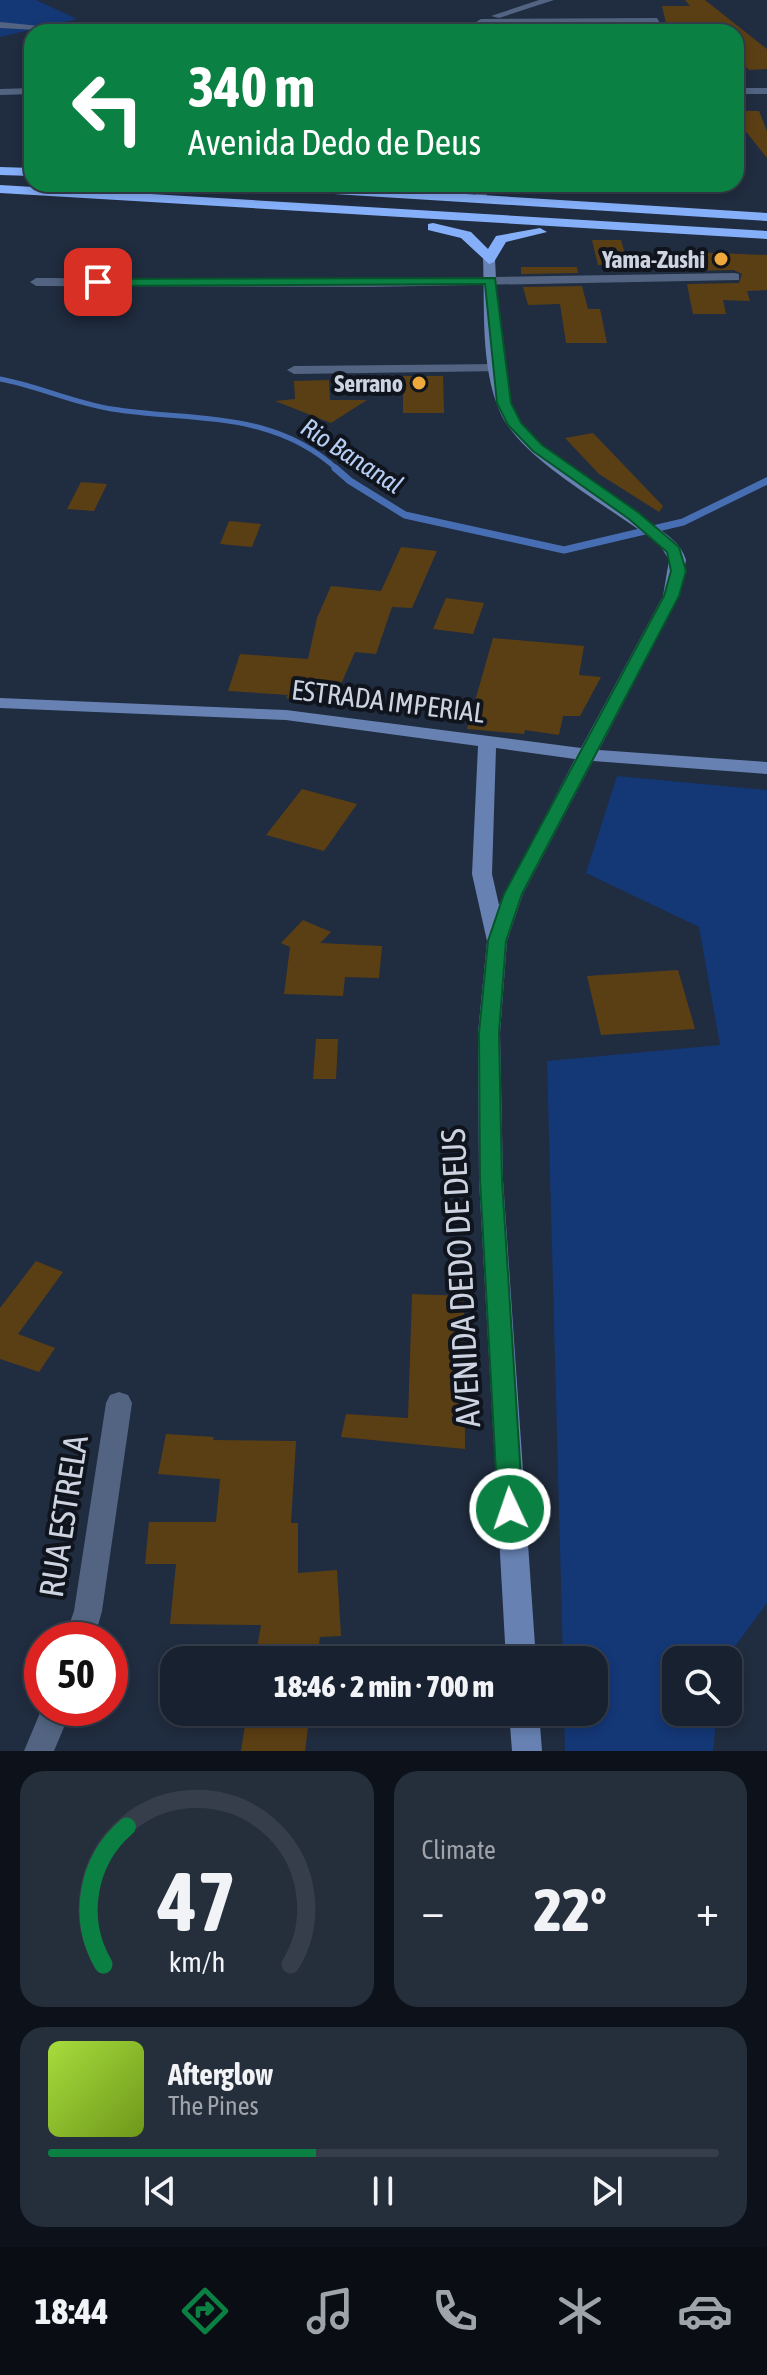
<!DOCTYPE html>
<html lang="en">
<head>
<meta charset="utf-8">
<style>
  body { margin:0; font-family:"Asap Condensed",sans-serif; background:#252e3b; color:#f1f3f6; height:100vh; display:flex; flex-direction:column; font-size:30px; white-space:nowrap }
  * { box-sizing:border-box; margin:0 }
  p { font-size:26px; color:#9fa3aa }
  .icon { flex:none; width:44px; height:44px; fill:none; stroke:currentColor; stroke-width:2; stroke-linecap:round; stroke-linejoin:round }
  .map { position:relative; height:1751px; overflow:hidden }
  .panel { display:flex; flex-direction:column; gap:20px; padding:20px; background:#0d121a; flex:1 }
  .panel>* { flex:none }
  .hud { position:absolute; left:24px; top:24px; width:720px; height:168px; border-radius:24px; box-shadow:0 4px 12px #0003,0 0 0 2px #363e4b; background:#0b8043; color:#fff; overflow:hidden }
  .tools { position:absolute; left:662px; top:1646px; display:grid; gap:16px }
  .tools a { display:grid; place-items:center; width:80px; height:80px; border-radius:16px; background:#18212f; box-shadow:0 4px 12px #0003,0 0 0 2px #363e4b; font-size:40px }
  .speed { position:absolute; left:24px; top:1622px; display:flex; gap:16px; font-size:40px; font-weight:700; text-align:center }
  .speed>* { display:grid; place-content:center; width:104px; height:104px; border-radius:50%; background:#18212f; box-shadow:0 4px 12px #0003,0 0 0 2px #363e4b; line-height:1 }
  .speed .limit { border:12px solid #d22; background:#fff; color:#111 }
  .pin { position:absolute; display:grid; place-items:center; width:68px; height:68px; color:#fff; margin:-34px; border-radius:16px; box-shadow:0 4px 12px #0006 }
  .me { position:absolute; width:88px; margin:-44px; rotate:357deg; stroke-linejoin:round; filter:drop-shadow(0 0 6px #0008) }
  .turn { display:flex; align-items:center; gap:28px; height:168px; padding:0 32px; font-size:36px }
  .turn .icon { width:104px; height:104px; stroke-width:2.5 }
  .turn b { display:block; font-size:56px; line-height:68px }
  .big { font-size:60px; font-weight:800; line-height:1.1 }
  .panel .card { flex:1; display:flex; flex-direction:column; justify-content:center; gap:12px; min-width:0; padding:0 28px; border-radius:24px; background:#252e3b }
  .panel .dial { align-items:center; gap:0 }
  .dial svg { height:208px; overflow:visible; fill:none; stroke:#363e4b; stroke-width:7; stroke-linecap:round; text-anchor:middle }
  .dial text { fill:#f1f3f6; stroke:none }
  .song { display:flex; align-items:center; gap:24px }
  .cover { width:96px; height:96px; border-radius:12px; background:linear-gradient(135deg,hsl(80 70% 55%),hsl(80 70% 35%)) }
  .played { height:8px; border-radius:4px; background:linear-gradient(90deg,#0b8043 40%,#363e4b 40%) }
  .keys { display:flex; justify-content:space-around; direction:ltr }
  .heat { display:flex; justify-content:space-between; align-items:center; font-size:44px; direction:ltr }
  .panel .tiles { flex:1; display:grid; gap:20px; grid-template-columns:1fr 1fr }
  .card:last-child { grid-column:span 2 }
  .trip { position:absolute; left:160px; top:1646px; width:448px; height:80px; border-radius:24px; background:#18212f; box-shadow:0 4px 12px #0003,0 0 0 2px #363e4b; font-weight:800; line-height:80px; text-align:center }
  .tabs { display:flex; height:128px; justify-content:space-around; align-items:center; background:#0a0d13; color:#9fa3aa }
  .tabs .icon { width:56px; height:56px }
  .tabs .on { color:#0b8043 }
  .tabs b { font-size:36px; color:#f1f3f6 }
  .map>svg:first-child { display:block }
  .green { fill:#143776 }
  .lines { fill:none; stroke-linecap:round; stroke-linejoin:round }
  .stream-far1 { stroke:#476eb3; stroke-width:5 }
  .stream { stroke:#476eb3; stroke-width:7 }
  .building { fill:#5b3f14 }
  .street { fill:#526481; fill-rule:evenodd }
  .secondary { fill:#6782b2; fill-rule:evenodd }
  .highway { fill:#85aff9; fill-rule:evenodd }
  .route { fill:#0b8043; stroke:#07532c; stroke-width:2 }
  .poi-dot { fill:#eea83c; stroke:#0f141d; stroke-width:3 }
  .labels { text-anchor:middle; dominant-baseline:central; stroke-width:8; stroke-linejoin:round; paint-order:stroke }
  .far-poi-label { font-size:24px; font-weight:bold; fill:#cdd4e1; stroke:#0f141d; text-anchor:end }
  .far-water-label { font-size:26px; font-style:italic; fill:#b7cef4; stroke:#0f141d }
  .street-label { font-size:28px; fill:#cdd4e1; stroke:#0f141d }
  .near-street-label { font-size:34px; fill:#cdd4e1; stroke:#0f141d }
</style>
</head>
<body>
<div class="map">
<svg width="767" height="1751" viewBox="0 0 767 1751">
  <rect width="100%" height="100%" fill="#202c3f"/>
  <g class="green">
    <path d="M0,0H36L77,19L0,37Z"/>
    <path d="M617,776L767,790V1603L725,1660H676V1712H717L713,1751H565L564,1712H594V1660H563L547,1061L720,1045L699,927L586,873Z"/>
  </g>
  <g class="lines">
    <path class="stream-far1" d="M0,379C38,386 74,403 112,409C193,422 272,409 338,470"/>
    <path class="stream" d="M335,468L350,481L405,515L564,550L683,522L767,481"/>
  </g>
  <g class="building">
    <path d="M685,0H705L767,49V69L749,70L736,57V32H668L662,6H690Z"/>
    <path d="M736,111H759L767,131V158L736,119Z"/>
    <path d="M592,240H621L628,265H598Z"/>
    <path d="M692,252L767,255V290L747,291L750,301L723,300L726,314H693L687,284L739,283L742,274L734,270L685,271L682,255H693Z"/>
    <path d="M521,267H577L578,273L521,274Z"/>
    <path d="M582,286L588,309H600L607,343H566L560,304L528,305L523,287Z"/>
    <path d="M403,376H443L444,413H403Z"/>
    <path d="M329,380L330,400H367L331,423L275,401L295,399L294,381Z"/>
    <path d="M593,433L663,506L659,512L599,474L565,438Z"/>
    <path d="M81,482L107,484L94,511L67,509Z"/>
    <path d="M229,521L261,524L252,547L220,544Z"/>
    <path d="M401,547L437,551L412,608L392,607L376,654L355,652L332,705L286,698L288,695L228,691L240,654L308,659L317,618L331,586L381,591Z"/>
    <path d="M446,598L484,603L473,634L433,629Z"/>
    <path d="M493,638L584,646L579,675L601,677L580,716H563L559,735L525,730L524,734L467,729Z"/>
    <path d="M302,789L357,804L324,851L266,835Z"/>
    <path d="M303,920L331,932L320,943L382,946L379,978L345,977L343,996L284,994L290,947L281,943Z"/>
    <path d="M678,970L695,1029L601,1035L587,976Z"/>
    <path d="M316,1039H338L336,1079H313Z"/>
    <path d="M36,1261L63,1272L18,1334L55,1348L39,1372L0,1359V1308Z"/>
    <path d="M412,1294L464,1296L465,1449L341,1437L346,1414L408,1418Z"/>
    <path d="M166,1434L214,1437L213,1440L296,1441L291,1523H298V1573L337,1570L341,1636L320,1637L317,1660H255L261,1625L170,1624L176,1564H145L149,1522H216L220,1479L158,1474Z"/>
    <path d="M247,1712H310L305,1751H241Z"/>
  </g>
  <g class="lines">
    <g class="street">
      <path d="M539,0H554L499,18L491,16Z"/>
      <path d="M657,18L660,23L481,25L476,22L481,19Z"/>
      <path d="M0,22L70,29L75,32L0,28Z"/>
      <path d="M32,88V94L0,95V89Z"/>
      <rect x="736" y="88" width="31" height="6"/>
      <path d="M476,184H488L486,201L476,198Z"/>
      <path d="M734,273L739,274V280L372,287L36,286L30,282L36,278L372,279Z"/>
      <path d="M499,364L506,368L504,371L294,374L287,370L294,366Z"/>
      <path d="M119,1392L128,1395L132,1403L102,1611L94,1640H64L74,1611L106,1403L110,1395Z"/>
      <path d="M42,1708H72L54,1751H24Z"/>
    </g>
    <g class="secondary">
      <path d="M489,255L495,259C498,308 495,364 514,410C533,456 614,495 654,525C667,535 681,543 686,560L679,596L599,750L767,762V774L593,761L523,894L507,941L500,1033L503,1180L536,1660H506L479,1180L478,1033L487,941L472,874L478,746L286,720L0,708V698L286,710L581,748L663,596L669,560L660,545C616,510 521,461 500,412C480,366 485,308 483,259ZM496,748L575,759L499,905L492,874Z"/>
      <path d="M509,1712H539L542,1751H512Z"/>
    </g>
    <g class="highway">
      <path d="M0,167L32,168V176L0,175Z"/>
      <path d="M230,184H305L767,213V221L237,188Z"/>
      <path d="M0,185L767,231V239L0,193Z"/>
      <path d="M433,223L471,232L488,249L496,236L540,228L547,232L506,242L494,262L489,264L461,238L428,230V224Z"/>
    </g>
  </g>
  <path class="route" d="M495,278L511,403L521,423L542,445L639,513L679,547L686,571L679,596L522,894L506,941L499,1033L502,1180L523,1509L519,1517L510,1520L501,1517L498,1509L480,1180L479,1033L488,941L504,894L664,596L671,571L667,552L629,519L533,451L508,425L497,403L485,284L98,286L92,282L98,279Z"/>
  <g class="poi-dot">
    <circle cx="721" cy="259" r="8"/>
    <circle cx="419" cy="383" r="8"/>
  </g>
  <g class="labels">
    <g class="far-poi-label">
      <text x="705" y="259">Yama-Zushi</text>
      <text x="403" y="383">Serrano</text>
    </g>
    <g class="far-water-label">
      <text transform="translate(352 456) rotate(33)">Rio Bananal</text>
    </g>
    <g class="street-label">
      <text transform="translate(388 701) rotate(7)">ESTRADA IMPERIAL</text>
    </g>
    <g class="near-street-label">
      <text transform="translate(460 1278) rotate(-93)">AVENIDA DEDO DE DEUS</text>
      <text transform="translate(63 1516) rotate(-81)">RUA ESTRELA</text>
    </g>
  </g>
</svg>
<div class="tools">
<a><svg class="icon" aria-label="search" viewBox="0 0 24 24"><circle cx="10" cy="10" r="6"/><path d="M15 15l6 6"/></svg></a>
</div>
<div class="speed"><div class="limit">50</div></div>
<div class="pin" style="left:98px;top:282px;background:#d93025"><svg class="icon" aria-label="arrive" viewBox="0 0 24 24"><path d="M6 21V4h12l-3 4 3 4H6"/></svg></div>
<svg class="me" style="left:510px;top:1509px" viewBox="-20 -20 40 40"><circle r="17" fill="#0b8043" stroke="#fff" stroke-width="3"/><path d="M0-11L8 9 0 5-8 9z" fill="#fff"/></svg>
<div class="trip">18:46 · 2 min · 700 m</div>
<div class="hud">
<div class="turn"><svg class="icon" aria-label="left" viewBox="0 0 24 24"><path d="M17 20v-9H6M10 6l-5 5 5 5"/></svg><div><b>340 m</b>Avenida Dedo de Deus</div></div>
</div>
</div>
<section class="panel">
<div class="tiles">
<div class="card dial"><svg viewBox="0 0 100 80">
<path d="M14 69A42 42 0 1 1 86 69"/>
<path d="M14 69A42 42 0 0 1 23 16" stroke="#0b8043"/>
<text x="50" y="56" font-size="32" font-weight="700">47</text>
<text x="50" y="72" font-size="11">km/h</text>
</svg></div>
<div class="card"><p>Climate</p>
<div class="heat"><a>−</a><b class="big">22°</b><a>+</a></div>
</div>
<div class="card">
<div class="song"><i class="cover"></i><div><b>Afterglow</b><p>The Pines</p></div></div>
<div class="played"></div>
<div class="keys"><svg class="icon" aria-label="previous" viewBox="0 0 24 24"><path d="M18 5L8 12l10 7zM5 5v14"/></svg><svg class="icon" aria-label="pause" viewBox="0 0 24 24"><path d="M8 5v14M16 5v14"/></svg><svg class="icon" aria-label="next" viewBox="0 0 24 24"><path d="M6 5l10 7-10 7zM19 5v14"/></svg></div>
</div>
</div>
</section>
<nav class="tabs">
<b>18:44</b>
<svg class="icon on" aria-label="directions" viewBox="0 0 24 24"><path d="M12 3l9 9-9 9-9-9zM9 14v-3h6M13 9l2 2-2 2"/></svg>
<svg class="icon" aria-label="music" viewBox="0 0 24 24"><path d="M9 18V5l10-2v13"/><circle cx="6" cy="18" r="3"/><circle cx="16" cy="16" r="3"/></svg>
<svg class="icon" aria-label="phone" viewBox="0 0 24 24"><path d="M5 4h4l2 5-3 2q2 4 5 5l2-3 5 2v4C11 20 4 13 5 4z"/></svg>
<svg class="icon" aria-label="climate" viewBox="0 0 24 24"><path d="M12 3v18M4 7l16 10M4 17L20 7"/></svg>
<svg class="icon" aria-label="car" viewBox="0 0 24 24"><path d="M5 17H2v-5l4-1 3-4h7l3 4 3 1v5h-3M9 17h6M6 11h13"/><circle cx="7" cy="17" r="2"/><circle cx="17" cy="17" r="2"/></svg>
</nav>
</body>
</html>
